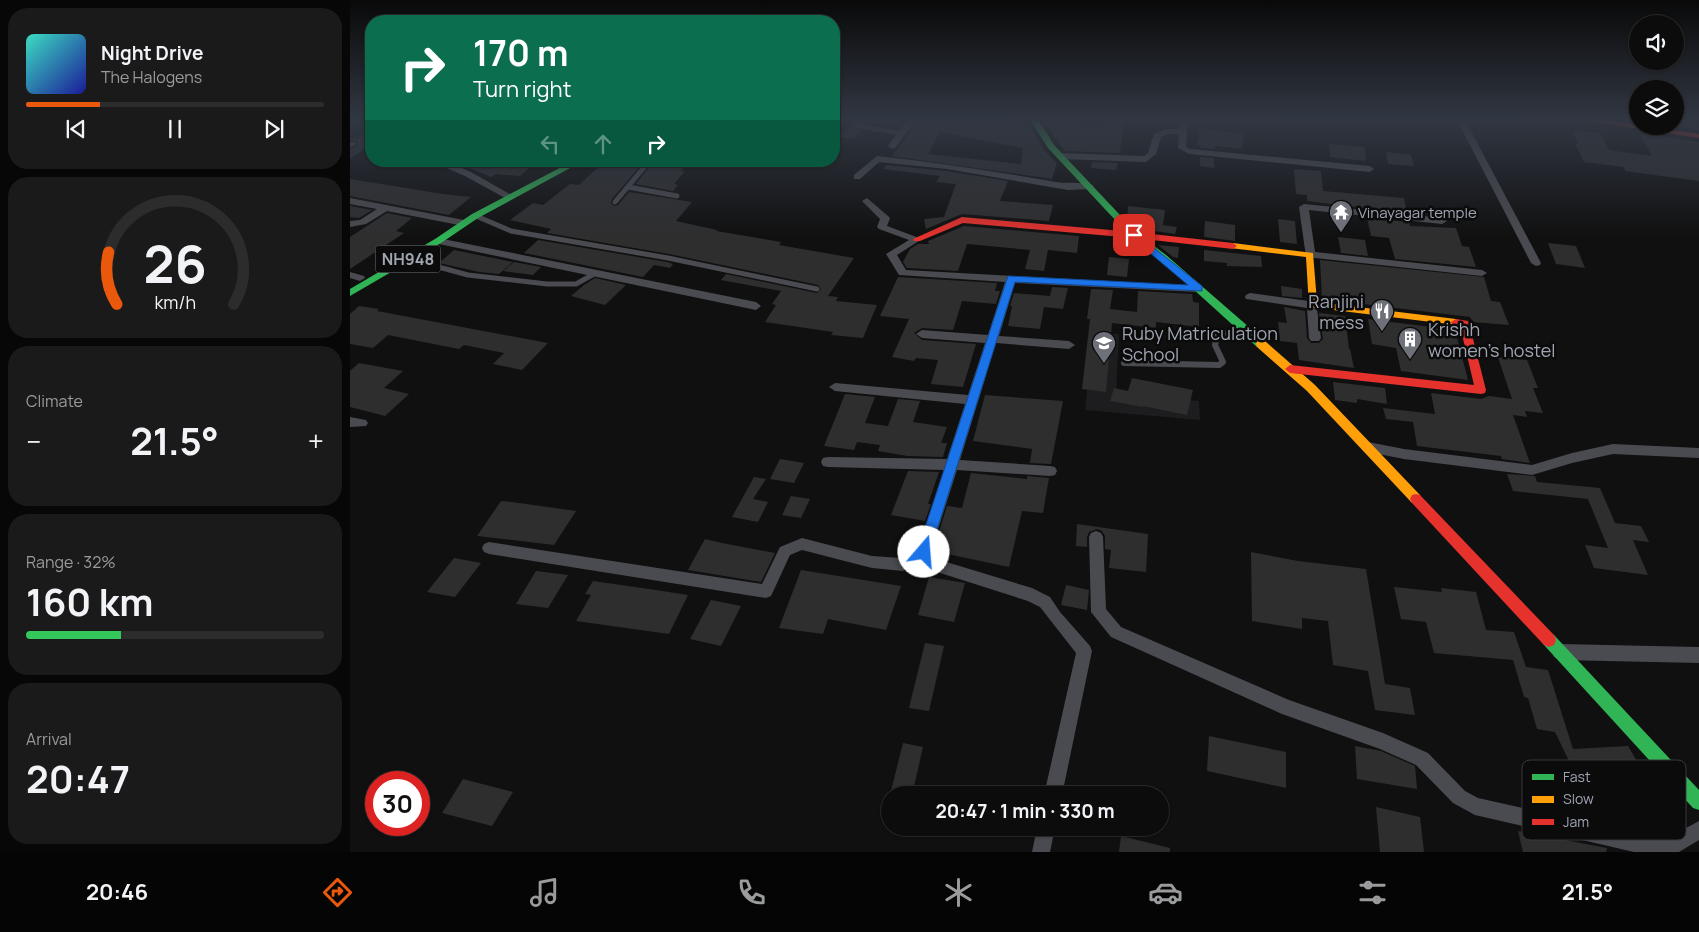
<!DOCTYPE html>
<html lang="en">
<head>
<meta charset="utf-8">
<style>
  body { margin:0; font-family:Manrope,sans-serif; background:#1a1a1a; color:#f1f3f6; height:100vh; display:flex; flex-direction:column; font-size:19px; white-space:nowrap }
  * { box-sizing:border-box; margin:0 }
  p { font-size:16px; color:#9a9b9d }
  .icon { flex:none; width:28px; height:28px; fill:none; stroke:currentColor; stroke-width:2; stroke-linecap:round; stroke-linejoin:round }
  .map { position:relative; flex:1; overflow:hidden }
  .panel { display:flex; flex-direction:column; gap:8px; padding:8px; background:#070707; width:350px }
  .panel>* { flex:none }
  .guide { position:absolute; left:15px; top:15px; width:475px; height:152px; border-radius:20px; box-shadow:0 1px 4px #0004,0 0 0 1px #2c2c2d; background:#0b6e4f; color:#fff; overflow:hidden }
  .buttons { position:absolute; left:1279px; top:15px; display:grid; gap:10px }
  .buttons a { display:grid; place-items:center; width:55px; height:55px; border-radius:50%; background:#0c0c0c; box-shadow:0 1px 4px #0004,0 0 0 1px #2c2c2d; font-size:25px }
  .speed { position:absolute; left:15px; top:771px; display:flex; gap:10px; font-size:25px; font-weight:700; text-align:center }
  .speed>* { display:grid; place-content:center; width:65px; height:65px; border-radius:50%; background:#0c0c0c; box-shadow:0 1px 4px #0004,0 0 0 1px #2c2c2d; line-height:1 }
  .speed .limit { border:8px solid #d22; background:#fff; color:#111 }
  .pin { position:absolute; display:grid; place-items:center; width:42px; height:42px; color:#fff; margin:-21px; border-radius:10px; box-shadow:0 2px 8px #0006 }
  .me { position:absolute; width:55px; margin:-28px; rotate:18deg; stroke-linejoin:round; filter:drop-shadow(0 0 4px #0008) }
  .turn { display:flex; align-items:center; gap:18px; height:105px; padding:0 25px; font-size:22px }
  .turn .icon { width:65px; height:65px; stroke-width:2.5 }
  .turn b { display:block; font-size:35px; line-height:42px }
  .lanes { display:flex; align-items:center; height:48px; padding:0 25px; background:#0003; justify-content:center; gap:25px; direction:ltr }
  .lanes .off { opacity:.35 }
  .big { font-size:38px; font-weight:700; line-height:1.1 }
  .panel .tile { flex:1; display:flex; flex-direction:column; justify-content:center; gap:8px; min-width:0; padding:0 18px; border-radius:20px; background:#1a1a1a }
  .panel .dial { align-items:center; gap:0 }
  .dial svg { height:130px; overflow:visible; fill:none; stroke:#2c2c2d; stroke-width:7; stroke-linecap:round; text-anchor:middle }
  .dial text { fill:#f1f3f6; stroke:none }
  .song { display:flex; align-items:center; gap:15px }
  .cover { width:60px; height:60px; border-radius:8px; background:linear-gradient(135deg,hsl(170 70% 55%),hsl(240 70% 35%)) }
  .played { height:5px; border-radius:2px; background:linear-gradient(90deg,#ea580c 25%,#2c2c2d 25%) }
  .keys { display:flex; justify-content:space-around; direction:ltr }
  .heat { display:flex; justify-content:space-between; align-items:center; font-size:28px; direction:ltr }
  .charge { height:8px; border-radius:4px; background:linear-gradient(90deg,#34c759 32%,#2c2c2d 0) }
  .trip { position:absolute; left:531px; top:786px; width:288px; height:50px; border-radius:25px; background:#0c0c0c; box-shadow:0 1px 4px #0004,0 0 0 1px #2c2c2d; font-weight:700; line-height:50px; text-align:center }
  .menu { display:flex; height:80px; justify-content:space-around; align-items:center; background:#050505; color:#9a9b9d }
  .menu .icon { width:35px; height:35px }
  .menu .selected { color:#ea580c }
  .menu b { font-size:22px; color:#f1f3f6 }
  main { display:flex; flex:1; min-height:0 }
  .map>svg:first-child { display:block }
  .built { fill:#1d1d1f }
  .building { fill:#2e2e2f; fill-rule:evenodd }
  .lines { fill:none; stroke-linecap:round; stroke-linejoin:round }
  .lane-far1 { stroke:#4a4b50; stroke-width:5 }
  .lane { stroke:#4a4b50; stroke-width:6 }
  .street { fill:#4a4b50; fill-rule:evenodd }
  .fast { fill:#30b455; fill-rule:evenodd }
  .slow { fill:#ff9f0a; fill-rule:evenodd }
  .jam { fill:#e5322d; fill-rule:evenodd }
  .route { fill:#1a73e8; stroke:#114b97 }
  .labels { text-anchor:middle; dominant-baseline:central; stroke-width:5; stroke-linejoin:round; paint-order:stroke }
  .far-poi-label { font-size:15px; fill:#a0a5b2; stroke:#0b0b0c; text-anchor:start }
  .shield { fill:#0b0b0c; stroke:#737780; stroke-width:1 }
  .shield-label { font-size:16px; font-weight:bold; fill:#a0a5b2 }
  .poi-label { font-size:18px; fill:#a0a5b2; stroke:#0b0b0c; text-anchor:start }
  .key { fill:#0b0b0c; stroke:#38393e; stroke-width:1 }
  .key-label { font-size:14px; fill:#a0a5b2 }
</style>
</head>
<body>
<main>
<section class="panel">
<div class="tile">
<div class="song"><i class="cover"></i><div><b>Night Drive</b><p>The Halogens</p></div></div>
<div class="played"></div>
<div class="keys"><svg class="icon" aria-label="previous" viewBox="0 0 24 24"><path d="M18 5L8 12l10 7zM5 5v14"/></svg><svg class="icon" aria-label="pause" viewBox="0 0 24 24"><path d="M8 5v14M16 5v14"/></svg><svg class="icon" aria-label="next" viewBox="0 0 24 24"><path d="M6 5l10 7-10 7zM19 5v14"/></svg></div>
</div>
<div class="tile dial"><svg viewBox="0 0 100 80">
<path d="M14 69A42 42 0 1 1 86 69"/>
<path d="M14 69A42 42 0 0 1 9 37" stroke="#ea580c"/>
<text x="50" y="56" font-size="32" font-weight="700">26</text>
<text x="50" y="72" font-size="11">km/h</text>
</svg></div>
<div class="tile"><p>Climate</p>
<div class="heat"><a>−</a><b class="big">21.5°</b><a>+</a></div>
</div>
<div class="tile"><p>Range · 32%</p><b class="big">160 km</b><div class="charge"></div></div>
<div class="tile"><p>Arrival</p><b class="big">20:47</b></div>
</section>
<div class="map">
<svg width="1349" height="852" viewBox="0 0 1349 852">
  <rect width="100%" height="100%" fill="#101010"/>
  <path class="built" d="M743,332L769,334L766,393L849,401L850,420L735,410Z"/>
  <g class="building">
    <path d="M570,118H678L677,122L694,150L707,163L702,179L542,156ZM590,132L673,148L671,164L578,154Z"/>
    <path d="M705,118H726L725,124L750,126L752,118H774L770,153L715,151L693,121L704,122Z"/>
    <path d="M1325,118H1344L1349,125V130L1322,126H1325Z"/>
    <path d="M500,127L512,130L503,139L490,137Z"/>
    <path d="M850,128L894,134L892,149L865,146V149L850,148V146L847,145Z"/>
    <path d="M21,129V144L0,159V150L8,144L7,141L0,140V138L7,139Z"/>
    <path d="M1222,130L1250,133L1259,150L1302,156L1289,133L1349,142V181L1275,171L1274,167L1234,162L1225,144H1228Z"/>
    <path d="M979,144L1015,147L1016,161L980,157Z"/>
    <path d="M1036,152L1061,155L1064,166L1038,164Z"/>
    <path d="M850,157L864,158V168L850,166Z"/>
    <path d="M102,161H187L170,176L146,174L141,177Z"/>
    <path d="M255,161L290,166L262,199L261,203L264,206L268,205L279,192L342,202L326,221L367,230L366,231L431,242L429,245L504,258L478,296L488,297L486,301L527,305L513,338L481,335L483,332L415,322L426,305L422,304L431,291L371,280L376,274L467,293L471,289L468,285L319,254L197,233L201,229L160,220L183,203L193,205L220,184L229,185Z"/>
    <path d="M318,161H341L331,171H335L324,184L328,185L323,191L286,184L300,166L312,167Z"/>
    <path d="M742,162L768,163L766,170L741,168Z"/>
    <path d="M536,165L597,171L658,181L650,201L703,205L699,221L612,214L576,229L574,219L594,217L606,184L586,182L590,176L533,169Z"/>
    <path d="M944,169L971,171L973,191L1054,198L1057,213L957,201V195L946,194Z"/>
    <path d="M0,179L93,194L121,197L99,215L0,196Z"/>
    <path d="M0,206L22,210L9,218L0,217Z"/>
    <path d="M778,206L815,210L813,225L827,227L825,234L789,229L777,217Z"/>
    <path d="M37,213L62,218L46,231L54,233L0,269V237Z"/>
    <path d="M1017,218L1059,222L1060,226L1106,228L1112,246L1119,247L1126,267L1045,259L1039,238L1021,236Z"/>
    <path d="M928,219L945,221L947,244L930,242Z"/>
    <path d="M855,221L885,225V241L854,237Z"/>
    <path d="M614,226L729,236L727,253L698,250L694,271L675,269L680,250L617,244L608,271L557,268L553,262L560,249L568,244H579L578,241Z"/>
    <path d="M988,237L1015,240L1018,256L991,253Z"/>
    <path d="M188,240L317,262L323,264L320,268L304,265L293,277L174,253Z"/>
    <path d="M769,240L779,241L797,254L770,253Z"/>
    <path d="M1198,243L1226,246L1235,268L1206,264Z"/>
    <path d="M808,245L829,247L828,258L823,257Z"/>
    <path d="M104,250L163,262L149,274L129,272L89,263Z"/>
    <path d="M854,250L911,256L912,267L877,266V263L854,261Z"/>
    <path d="M759,257L779,259L777,277L757,275Z"/>
    <path d="M970,260L1134,277L1141,301L1150,302L1159,325L1123,322L1120,317L972,299Z"/>
    <path d="M164,262L191,267L183,275L153,271Z"/>
    <path d="M548,277L647,283L645,291H650L646,304L612,301L603,330L572,328L564,333L572,340L626,344L613,387L581,384L588,360L566,358L564,361L542,357L559,319L530,316Z"/>
    <path d="M245,278L276,285L255,305L221,296L234,285Z"/>
    <path d="M931,286L952,289V298L932,296Z"/>
    <path d="M702,287L718,288L713,309L694,307L690,329L658,326L662,306H660L664,293L700,296Z"/>
    <path d="M741,289L763,290L760,309L787,312L788,291L842,294L843,302L849,303V327L806,322V328L762,323L756,392L732,389L740,319H737Z"/>
    <path d="M9,306L29,309L27,311L198,343L172,370L143,364L154,353L114,345L109,349L38,335L23,348L0,344V314Z"/>
    <path d="M934,307L955,311L957,338L961,343H969L973,339L969,313L995,316L999,349H1000L1004,368L949,360L947,343L930,341L928,322L937,323Z"/>
    <path d="M1018,319L1105,330L1118,380L1051,371L1046,348L1022,344Z"/>
    <path d="M1148,357L1177,360L1188,388H1183L1193,413L1175,411L1177,417L1163,415L1180,463L1152,459L1151,456L1067,446L1063,422L1036,419L1033,408L1085,414L1081,393L1131,399L1139,396L1162,399Z"/>
    <path d="M9,363L53,371L34,388L59,394L35,416L0,407V371Z"/>
    <path d="M782,378L843,390L837,415L793,406V407L760,401L764,388L778,391Z"/>
    <path d="M983,382L1035,388L1037,404L1007,399V403L985,400Z"/>
    <path d="M495,394L525,397L515,423L538,426L548,399L570,401L563,422L597,427L591,443H597L593,457L557,456L528,451L530,445L507,442L504,450L474,446Z"/>
    <path d="M635,395L713,401L701,464L680,463L682,449L623,441Z"/>
    <path d="M430,459L454,463L444,483L420,479Z"/>
    <path d="M558,471L589,472L578,504H581L575,521L541,515Z"/>
    <path d="M621,473L677,479V476L699,478L693,513L672,511L659,567L583,551L597,506L612,508Z"/>
    <path d="M1157,474L1185,476L1187,482L1250,488L1265,523L1291,526L1299,542L1283,540L1298,575L1244,568L1235,545L1258,548L1238,499L1163,491Z"/>
    <path d="M404,477L416,479L403,499L418,502L408,522L382,517Z"/>
    <path d="M441,496L460,499L451,518L432,515Z"/>
    <path d="M151,501L162,502L226,511L204,545L127,536Z"/>
    <path d="M727,524L798,534L796,572L759,568L761,550L755,549V536L752,531L747,529L739,532L737,537V547L726,546Z"/>
    <path d="M355,539L372,543L425,553L411,582L338,570Z"/>
    <path d="M901,552L948,561L1016,569L1035,684L1060,688L1065,715L1025,710L1018,671L983,665L978,621L952,618V629L902,621Z"/>
    <path d="M104,558L131,563L105,597L77,592Z"/>
    <path d="M451,570L551,586L536,630L478,619L473,634L429,628Z"/>
    <path d="M186,571L218,575L198,608L166,604Z"/>
    <path d="M579,577L615,583L604,622L568,615Z"/>
    <path d="M243,581L306,590L338,595L319,634L226,621L241,595L235,594Z"/>
    <path d="M716,585L739,590L737,610L711,605Z"/>
    <path d="M1044,587L1092,592L1091,588L1126,592L1136,630L1164,632L1176,667L1198,670L1223,749L1278,746L1297,778L1274,779L1281,792L1235,794L1205,732L1187,729L1178,698L1174,697L1163,660L1084,653L1076,622L1051,619Z"/>
    <path d="M361,600L391,606L371,646L340,639Z"/>
    <path d="M575,643L594,646L579,711L559,708Z"/>
    <path d="M859,736L936,752V788L857,771Z"/>
    <path d="M553,743L573,747L562,795H540Z"/>
    <path d="M1005,746L1031,751L1065,766L1067,789L1007,779Z"/>
    <path d="M113,779L163,792L142,826L92,813Z"/>
    <path d="M1026,807L1070,817L1074,852H1030Z"/>
    <path d="M1168,831L1257,848L1256,852H1173Z"/>
    <path d="M771,836L820,848V852H769Z"/>
  </g>
  <g class="lines">
    <g class="lane-far1">
      <path d="M278,187L327,196"/>
      <path d="M265,202L296,165L291,161"/>
      <path d="M126,216L161,231L318,258L467,289"/>
      <path d="M59,259L118,275L197,284H226L244,274"/>
    </g>
    <path class="lane" d="M774,363L869,365L873,362L865,345L867,335L895,331"/>
    <g class="street">
      <path d="M509,118H518L513,124L549,131L559,118H568L545,148L542,149L538,146L546,135L504,127L503,125Z"/>
      <path d="M830,118H838L836,147L841,149L1020,166L1024,169L1020,172L839,154L828,148L829,134H818L811,137L806,154L796,162L711,159L707,156L711,153L794,156L798,153L804,134L816,129H829Z"/>
      <path d="M1106,118H1114L1191,263L1190,265L1186,266L1181,263Z"/>
      <path d="M0,142H5L6,144L0,148Z"/>
      <path d="M527,156C587,162 647,172 706,182C716,184 738,181 744,186L739,189L718,190L597,169L529,162L510,179H504V175Z"/>
      <path d="M92,161H100V163L121,172L165,197L160,200L157,199L115,176L92,166Z"/>
      <path d="M0,198L114,220L119,223L114,226L37,211L16,224L0,227V221L10,220L27,209L0,204Z"/>
      <path d="M517,198L538,216L540,218L537,226L572,239L547,255L556,270L848,286L853,289L848,292L665,283L649,336L719,341L725,345L719,349L646,343L610,460L700,466L705,467L707,471L705,475L700,476L607,470L581,551L584,556L593,561L682,588L700,597L710,612L740,646L742,651L712,795H694L726,653L690,607L678,601L584,571L572,561L553,571L522,568L452,550L440,555L421,596L416,598L139,554L134,552L132,548L134,544L139,542L412,584L430,547L452,538L522,556L551,558L568,548L594,470L478,467L473,466L471,462L473,458L478,457L597,459L615,404L485,391L479,387L485,383L618,395L635,343L572,338L566,334L572,330L638,335L655,282L549,275L536,254L559,240L529,229L527,227L530,219L512,201Z"/>
      <path d="M954,204L1092,218L1097,221L1092,224L959,210L965,252L1132,270L1137,273L1132,276L956,257L949,207Z"/>
      <path d="M88,238L406,302L411,306L406,310L84,243L83,241Z"/>
      <path d="M0,272L14,276L15,278L10,281L0,278Z"/>
      <path d="M900,293L966,302L971,338L969,341H961L959,338L957,308L896,299L895,297L896,295Z"/>
      <path d="M0,417L16,420L18,423L16,426L0,427Z"/>
      <path d="M1018,442L1054,449L1182,465L1222,453L1263,444L1349,448V458L1263,454L1222,463L1182,475L1054,459L1018,452L1013,451L1012,447L1013,443Z"/>
      <path d="M746,531L751,533L753,537L756,609L771,627L939,700L1033,733L1078,753L1115,791L1128,798L1314,840L1349,821V840L1329,852H1284L1125,815L1103,803L1066,765L1030,749L932,714L761,637L741,612L739,537L741,533Z"/>
      <path d="M1210,644L1349,647V663L1210,660L1204,657L1202,652L1204,647Z"/>
      <path d="M687,828H705L700,852H682Z"/>
    </g>
    <g class="fast">
      <path d="M682,118H690L689,121L704,145L787,233L816,255L915,341L916,344L915,347H907L810,259L781,237L698,148L681,121Z"/>
      <path d="M223,161H233L128,218L91,243L0,296V289L85,239L122,214Z"/>
      <path d="M1199,633L1204,635L1349,790V810L1343,808L1194,645L1192,640L1194,635Z"/>
    </g>
    <g class="slow">
      <path d="M883,243L963,253L967,302L1106,319L1111,322L1106,325L959,307L956,257L880,248V244Z"/>
      <path d="M911,340L915,341L965,385L1070,495L1072,499L1070,503L1066,504L1062,503L957,391L907,347L906,344L907,341Z"/>
    </g>
    <g class="jam">
      <path d="M1219,118H1241L1349,134V138Z"/>
      <path d="M612,217L784,232L883,243L887,246L883,249L784,238L613,223L570,241H564L563,239Z"/>
      <path d="M1106,319L1118,321L1119,323L1136,390L1135,393L1131,394L940,373L935,369L940,365L1124,385L1110,326L1102,324L1101,322Z"/>
      <path d="M1066,494L1070,495L1204,635L1206,640L1204,645L1199,647L1194,645L1062,503L1060,499L1062,495Z"/>
    </g>
  </g>
  <linearGradient id="sky" x2="0" y2="1"><stop stop-color="#090909"/><stop offset="0.5" stop-color="#313742"/><stop offset="1" stop-color="#313742" stop-opacity="0"/></linearGradient>
  <rect width="1349" height="238" fill="url(#sky)"/>
  <path class="route" d="M784,232L852,286V291L665,282L580,552L578,556L574,558L569,556L567,552L658,276L838,285L781,237L780,235Z"/>
  <defs>
    <g id="temple-pin" transform="scale(1.25)"><path d="M0 17L-7.5 6A9.5 9.5 0 1 1 7.5 6Z" fill="#6e7179" stroke="#0b0b0c"/><path d="M0-6L5-2H3V0L6.5 2.5H4V6H1.5V3h-3V6H-4V2.5H-6.5L-3 0V-2H-5Z" fill="#fff"/></g>
    <g id="restaurant-pin" transform="scale(1.25)"><path d="M0 17L-7.5 6A9.5 9.5 0 1 1 7.5 6Z" fill="#6e7179" stroke="#0b0b0c"/><path d="M-5-6h1v4h1v-4h1v4h1v-4h1v5L-1.5 .5V6h-2V.5L-5-1ZM5-6V6H3V1.5H1.5Q1.5-4 5-6Z" fill="#fff"/></g>
    <g id="building-pin" transform="scale(1.25)"><path d="M0 17L-7.5 6A9.5 9.5 0 1 1 7.5 6Z" fill="#6e7179" stroke="#0b0b0c"/><path d="M-4-6H4V6H1V3H-1V6H-4ZM-2.5-4.3h1.7v1.8h-1.7ZM.8-4.3h1.7v1.8H.8ZM-2.5-1h1.7V.8h-1.7ZM.8-1h1.7V.8H.8Z" fill="#fff"/></g>
    <g id="school-pin" transform="scale(1.25)"><path d="M0 17L-7.5 6A9.5 9.5 0 1 1 7.5 6Z" fill="#6e7179" stroke="#0b0b0c"/><path d="M0-5L7-2L0 1L-7-2ZM-4 1L0 2.5L4 1V4Q0 6-4 4Z" fill="#fff"/></g>
  </defs>
  <g fill-rule="evenodd">
    <use href="#temple-pin" x="991" y="212"/>
    <use href="#restaurant-pin" x="1032" y="311"/>
    <use href="#building-pin" x="1060" y="339"/>
    <use href="#school-pin" x="754" y="343"/>
  </g>
  <g class="labels">
    <g class="far-poi-label">
      <text x="1008" y="212">Vinayagar temple</text>
    </g>
    <rect class="shield" x="25.5" y="245.5" width="65" height="27" rx="4"/>
    <g class="shield-label">
      <text x="58" y="259">NH948</text>
    </g>
    <g class="poi-label">
      <text x="1014" y="301" text-anchor="end">Ranjini<tspan x="1014" dy="21">mess</tspan></text>
      <text x="1078" y="329">Krishh<tspan x="1078" dy="21">women's hostel</tspan></text>
      <text x="772" y="333">Ruby Matriculation<tspan x="772" dy="21">School</tspan></text>
    </g>
  </g>
  <rect x="1172" y="760" width="164" height="80" rx="8" class="key"/>
  <rect x="1182" y="774" width="22" height="6" fill="#30b455"/>
  <rect x="1182" y="796" width="22" height="7" fill="#ff9f0a"/>
  <rect x="1182" y="819" width="22" height="6" fill="#e5322d"/>
  <g class="key-label">
    <text x="1213" y="782">Fast</text>
    <text x="1213" y="804">Slow</text>
    <text x="1213" y="827">Jam</text>
  </g>
</svg>
<div class="buttons">
<a><svg class="icon" aria-label="sound" viewBox="0 0 24 24"><path d="M4 9h4l5-4v14l-5-4H4zM17 9q2 3 0 6"/></svg></a>
<a><svg class="icon" aria-label="layers" viewBox="0 0 24 24"><path d="M12 4l9 5-9 5-9-5zM3 14l9 5 9-5"/></svg></a>
</div>
<div class="speed"><div class="limit">30</div></div>
<div class="pin" style="left:784px;top:235px;background:#d93025"><svg class="icon" aria-label="arrive" viewBox="0 0 24 24"><path d="M6 21V4h12l-3 4 3 4H6"/></svg></div>
<svg class="me" style="left:574px;top:552px" viewBox="-20 -20 40 40"><circle r="19" fill="#fff"/><path d="M0-13L10 11 0 6-10 11z" fill="#1a73e8"/></svg>
<div class="trip">20:47 · 1 min · 330 m</div>
<div class="guide">
<div class="turn"><svg class="icon" aria-label="right" viewBox="0 0 24 24"><path d="M7 20v-9h11M14 6l5 5-5 5"/></svg><div><b>170 m</b>Turn right</div></div>
<div class="lanes"><svg class="icon off" aria-label="left" viewBox="0 0 24 24"><path d="M17 20v-9H6M10 6l-5 5 5 5"/></svg><svg class="icon off" aria-label="ahead" viewBox="0 0 24 24"><path d="M12 20V5M6 11l6-6 6 6"/></svg><svg class="icon" aria-label="right" viewBox="0 0 24 24"><path d="M7 20v-9h11M14 6l5 5-5 5"/></svg></div>
</div>
</div>
</main>
<nav class="menu">
<b>20:46</b>
<svg class="icon selected" aria-label="directions" viewBox="0 0 24 24"><path d="M12 3l9 9-9 9-9-9zM9 14v-3h6M13 9l2 2-2 2"/></svg>
<svg class="icon" aria-label="music" viewBox="0 0 24 24"><path d="M9 18V5l10-2v13"/><circle cx="6" cy="18" r="3"/><circle cx="16" cy="16" r="3"/></svg>
<svg class="icon" aria-label="phone" viewBox="0 0 24 24"><path d="M5 4h4l2 5-3 2q2 4 5 5l2-3 5 2v4C11 20 4 13 5 4z"/></svg>
<svg class="icon" aria-label="climate" viewBox="0 0 24 24"><path d="M12 3v18M4 7l16 10M4 17L20 7"/></svg>
<svg class="icon" aria-label="car" viewBox="0 0 24 24"><path d="M5 17H2v-5l4-1 3-4h7l3 4 3 1v5h-3M9 17h6M6 11h13"/><circle cx="7" cy="17" r="2"/><circle cx="17" cy="17" r="2"/></svg>
<svg class="icon" aria-label="filters" viewBox="0 0 24 24"><path d="M4 7h16M4 17h16"/><circle cx="9" cy="7" r="2"/><circle cx="15" cy="17" r="2"/></svg>
<b>21.5°</b>
</nav>
</body>
</html>
